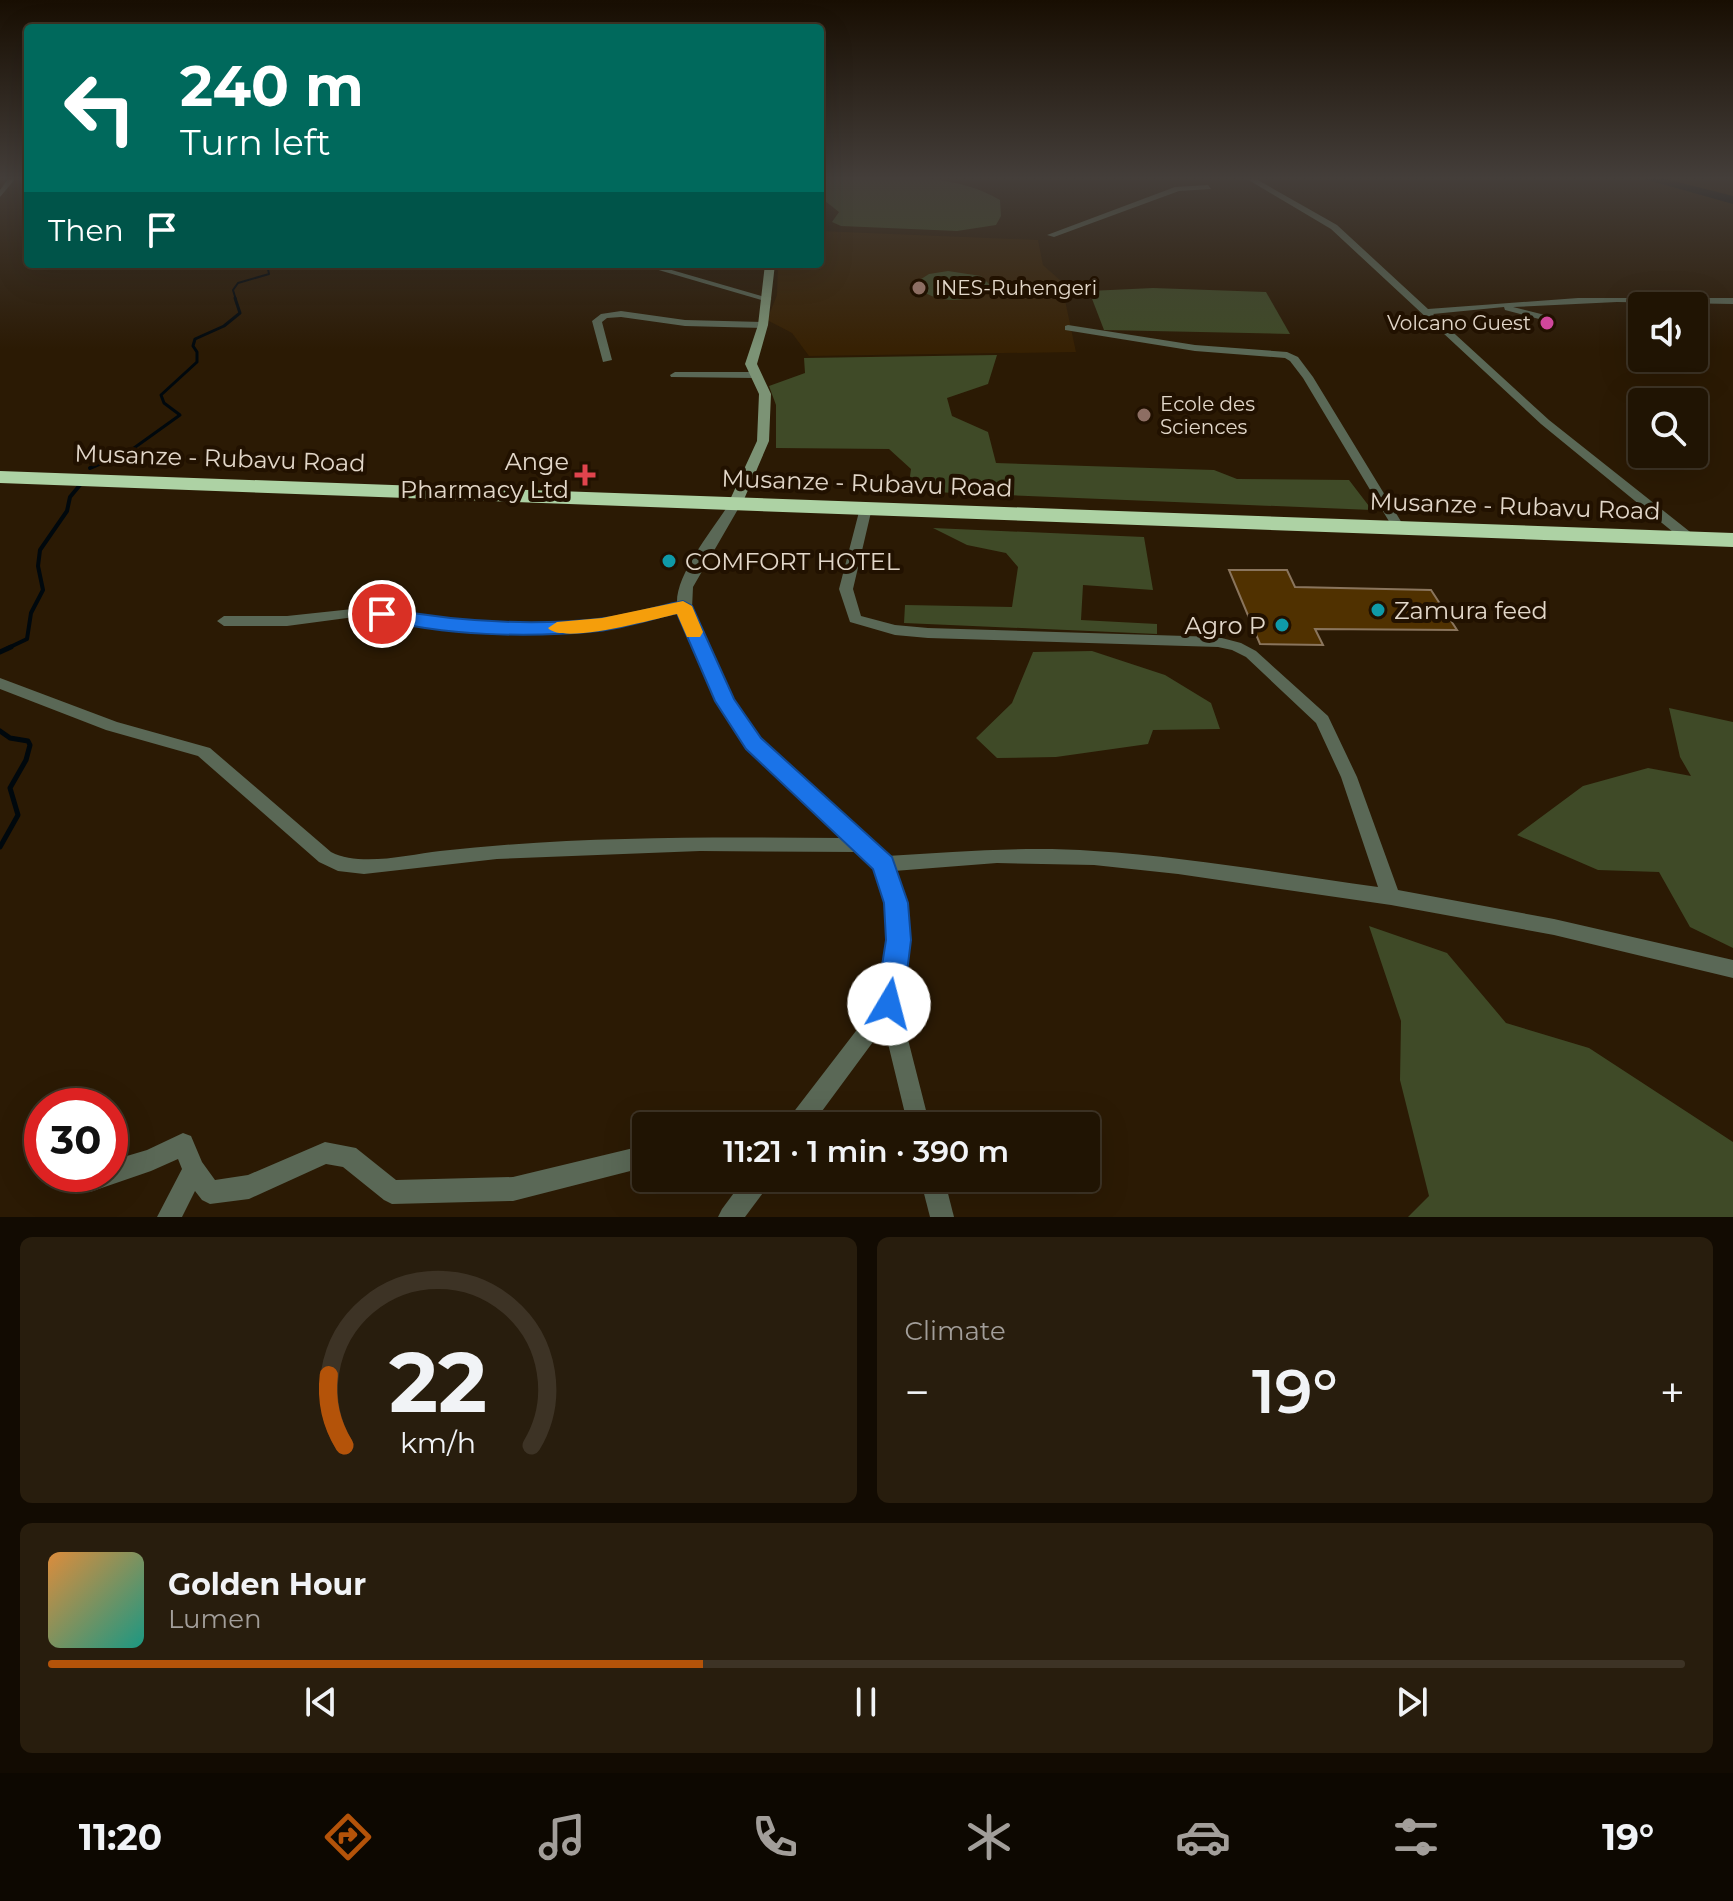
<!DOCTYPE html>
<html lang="en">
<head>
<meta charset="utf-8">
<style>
  body { margin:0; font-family:Montserrat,sans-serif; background:#281d0d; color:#f1f3f6; height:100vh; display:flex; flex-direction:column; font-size:30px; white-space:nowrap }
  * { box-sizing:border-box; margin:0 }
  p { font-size:26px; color:#a29e9a }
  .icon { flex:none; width:44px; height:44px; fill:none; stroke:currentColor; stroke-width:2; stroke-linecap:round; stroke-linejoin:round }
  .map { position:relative; height:1217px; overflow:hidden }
  .drawer { display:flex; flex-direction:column; gap:20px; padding:20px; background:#120b02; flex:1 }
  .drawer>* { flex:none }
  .guide { position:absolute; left:24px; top:24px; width:800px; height:244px; border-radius:8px; box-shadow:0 8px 32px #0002,0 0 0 2px #3d3325; background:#00695c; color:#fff; overflow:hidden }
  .fabs { position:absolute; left:1628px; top:292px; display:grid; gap:16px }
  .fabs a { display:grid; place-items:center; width:80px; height:80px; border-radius:8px; background:#201403; box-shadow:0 8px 32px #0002,0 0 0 2px #3d3325; font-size:40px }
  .speed { position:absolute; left:24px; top:1088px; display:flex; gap:16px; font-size:40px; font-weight:700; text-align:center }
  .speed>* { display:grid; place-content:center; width:104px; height:104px; border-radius:50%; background:#201403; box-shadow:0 8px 32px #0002,0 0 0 2px #3d3325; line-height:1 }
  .speed .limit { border:12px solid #d22; background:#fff; color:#111 }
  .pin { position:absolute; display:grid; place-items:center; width:68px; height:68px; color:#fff; margin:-34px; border:4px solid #fff; border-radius:50%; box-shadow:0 2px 8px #0007 }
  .me { position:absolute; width:88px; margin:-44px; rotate:8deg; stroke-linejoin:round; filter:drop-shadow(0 0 6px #0008) }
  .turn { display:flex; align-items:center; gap:28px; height:168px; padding:0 24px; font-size:36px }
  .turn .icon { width:104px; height:104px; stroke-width:2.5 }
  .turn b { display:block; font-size:56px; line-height:68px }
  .then { display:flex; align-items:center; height:76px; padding:0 24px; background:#0003; gap:16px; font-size:30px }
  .big { font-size:60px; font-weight:600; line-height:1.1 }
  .drawer .card { flex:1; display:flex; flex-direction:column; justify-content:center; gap:12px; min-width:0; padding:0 28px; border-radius:12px; background:#281d0d }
  .drawer .dial { align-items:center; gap:0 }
  .dial svg { height:208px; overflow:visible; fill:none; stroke:#3d3325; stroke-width:7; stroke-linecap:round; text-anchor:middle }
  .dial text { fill:#f1f3f6; stroke:none }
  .song { display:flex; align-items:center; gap:24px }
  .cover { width:96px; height:96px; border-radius:12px; background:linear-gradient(135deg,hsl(30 70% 55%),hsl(170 70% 35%)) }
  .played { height:8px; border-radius:4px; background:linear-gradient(90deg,#b45309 40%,#3d3325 40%) }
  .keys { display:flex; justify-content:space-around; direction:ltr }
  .heat { display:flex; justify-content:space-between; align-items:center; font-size:44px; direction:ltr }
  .drawer .tiles { flex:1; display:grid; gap:20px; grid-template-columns:1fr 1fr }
  .card:last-child { grid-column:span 2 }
  .trip { position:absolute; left:632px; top:1112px; width:468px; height:80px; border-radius:8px; background:#201403; box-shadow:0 8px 32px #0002,0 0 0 2px #3d3325; font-weight:600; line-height:80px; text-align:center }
  .tab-bar { display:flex; height:128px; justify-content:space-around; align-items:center; background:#0d0801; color:#a29e9a }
  .tab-bar .icon { width:56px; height:56px }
  .tab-bar .selected { color:#b45309 }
  .tab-bar b { font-size:36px; color:#f1f3f6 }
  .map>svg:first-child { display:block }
  .built { fill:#372103 }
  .green { fill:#3f4a27 }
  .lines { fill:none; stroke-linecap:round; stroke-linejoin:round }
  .stream-far3 { stroke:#00080d; stroke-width:2 }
  .stream-far2 { stroke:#00080d; stroke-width:3 }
  .stream-far1 { stroke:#00080d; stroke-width:4 }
  .stream { stroke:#00080d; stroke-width:5 }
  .river { fill:#00080d; fill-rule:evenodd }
  .building { fill:#503100; stroke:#8a755d; stroke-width:2 }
  .street { fill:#5a6856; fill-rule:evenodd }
  .secondary { fill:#7c9375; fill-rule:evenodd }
  .highway { fill:#add2a4; fill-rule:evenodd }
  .route { fill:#1a73e8; stroke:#114b97; stroke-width:2 }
  .slow { fill:#f59e0b }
  .education-dot { fill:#8d6e63; stroke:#211100; stroke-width:3 }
  .hotel-dot { fill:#d1479c; stroke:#211100; stroke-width:3 }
  .health-dot { fill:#e0444e; stroke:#211100; stroke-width:3 }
  .culture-dot { fill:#0f9aa8; stroke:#211100; stroke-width:3 }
  .labels { text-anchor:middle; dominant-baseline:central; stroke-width:8; stroke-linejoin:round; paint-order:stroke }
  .far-poi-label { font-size:20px; fill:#e2d7c9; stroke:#211100; text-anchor:start }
  .street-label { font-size:24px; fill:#e2d7c9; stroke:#211100 }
  .poi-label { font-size:24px; fill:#e2d7c9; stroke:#211100; text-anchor:end }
</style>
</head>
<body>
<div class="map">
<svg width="1733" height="1217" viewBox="0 0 1733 1217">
  <rect width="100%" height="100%" fill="#2b1a04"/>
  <path class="built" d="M820,231L1038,240L1043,265L1061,281L1076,352L809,356L792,333L767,320L777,295L778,264H820Z"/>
  <g class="green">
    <path d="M820,179C879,179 949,169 1000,200L1001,216L996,225L957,231L841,226L832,222L839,212L820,197Z"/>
    <path d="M948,271L981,276L990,285L988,290C970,303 931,305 917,285L918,281L929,274Z"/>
    <path d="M1153,288L1266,292L1290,334L1104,330L1089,291Z"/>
    <path d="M997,355L988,384L947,398L952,416L988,432L996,463L1214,470L1237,479L1349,480L1372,510L908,491L911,469L889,449L776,448V405L769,386L805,373L804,358Z"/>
    <path d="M933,528L1144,537L1153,590L1083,585L1081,620L1157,624V634L904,623L905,605L1012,607L1018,567L1006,553L967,545Z"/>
    <path d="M1092,651L1165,675L1211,703L1220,729L1153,730L1148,744L1056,757L997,758L976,738L1012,703L1033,652Z"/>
    <path d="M1669,708L1733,722V948L1690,927L1659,872L1598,870L1517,835L1583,786L1648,768L1691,776L1680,757Z"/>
    <path d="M1369,926L1447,953L1506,1023L1589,1048L1733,1142V1217H1408L1429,1196L1400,1080L1401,1021Z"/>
  </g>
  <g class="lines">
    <path class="stream-far3" d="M236,300L233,290L238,283L269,274L268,269L257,264"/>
    <path class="stream-far2" d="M127,453L180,415L164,403L161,395L197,362V352L193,346L195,339L224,326L240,313L235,298"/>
    <g class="stream-far1">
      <path d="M90,468L130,451"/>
      <path d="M6,649L27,639L31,613L43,590L38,566L40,550L67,511L70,497L80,485"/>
    </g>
    <g class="stream">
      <path d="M0,652L11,647"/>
      <path d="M0,731L10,738L28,741L30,745L26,760L10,788L18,815L0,847"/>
    </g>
    <path class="river" d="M1644,179H1666L1733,196V204Z"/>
  </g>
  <path class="building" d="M1229,570H1287L1295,587L1431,590L1457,630L1315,629L1323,645L1260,644Z"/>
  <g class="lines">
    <g class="street">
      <path d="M8,179H15L0,197V190Z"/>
      <path d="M1247,179H1256L1337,225L1428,309L1578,298H1733V304L1617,302L1513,307L1545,315L1553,324L1548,327L1539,319L1505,310L1504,307L1433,314L1549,420L1694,535L1695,538L1694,541H1684L1541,424L1331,229Z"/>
      <path d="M1208,185L1211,189L1179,191L1054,237L1047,235L1175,187Z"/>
      <path d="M638,264H651L772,299L765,301Z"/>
      <path d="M621,311L685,320L763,322L768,325L763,328L685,326L621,317L607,318L602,322L612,360L603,362L592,321L601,314Z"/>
      <path d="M1068,325L1195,345L1287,352L1298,357L1313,377L1405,528L1399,532L1393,528L1303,378L1290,361L1285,358L1195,351L1065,330V326Z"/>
      <path d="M675,372H755L760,375L755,378L671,377L670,375Z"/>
      <path d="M735,500L741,504L693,587L692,609L697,627L729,693L759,739L887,856C956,852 1025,846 1094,851C1189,857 1284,874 1378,887L1341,777L1316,723L1246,657L1232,650L1218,647L928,638L895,635L850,622L839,589L860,508L866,504L872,508L853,589L861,616L895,625L928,628L1218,637L1241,643L1256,651L1328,716L1357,777L1398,890L1554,919L1733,960V978L1554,935L1391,905L1178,874L1094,865L997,863L894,871L905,903L908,940L899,1004L930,1126H908L884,1027L811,1126H786L789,1118L879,1001L888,940L887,903L875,868L858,852L700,851L497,859L364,874L338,871L319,862L198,756L106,730L0,689V678L117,722L210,748L331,852C360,867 408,855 440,851C573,836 709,837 843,838L747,747L702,671L678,611L602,629L540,634L425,627L362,616L287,626H224L217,621L224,616H287L362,608L425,617L540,624L602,619L677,603C676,574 713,529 729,504Z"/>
      <path d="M183,1133L191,1136L202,1162L215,1180L248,1175L325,1142L356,1148L396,1180L513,1177L646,1145V1167L513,1201L392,1204L384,1200L343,1167L326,1164L249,1199L210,1204L202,1200L195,1191L182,1217H157L182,1169L178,1159L151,1171L90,1192L82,1188L78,1180L81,1174H110V1161L147,1150Z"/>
      <path d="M745,1178H772L768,1186L745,1217H718L722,1209Z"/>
      <path d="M920,1178H944L954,1217H930Z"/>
    </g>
    <path class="secondary" d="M765,264H775L768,325L757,364L771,394L769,441L742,504L735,508L728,504L757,441L759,394L745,364L758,325Z"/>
    <path class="highway" d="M0,471L1733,533V547L0,483Z"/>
  </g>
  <linearGradient id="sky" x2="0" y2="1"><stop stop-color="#180e02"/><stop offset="0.51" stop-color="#443e3a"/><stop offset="1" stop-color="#443e3a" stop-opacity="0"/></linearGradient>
  <rect width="1733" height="349" fill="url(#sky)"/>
  <path class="route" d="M683,601L692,606L734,699L761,738L892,857L908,903L911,940L903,1004L899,1013L889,1016L880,1013L876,1004L886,940L884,903L873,869L746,749L715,701L677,613C651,619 624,628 598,631C529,638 443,636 376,618L373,614L382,608C453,621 527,626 598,619C627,616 655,607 683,601Z"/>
  <path class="slow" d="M683,601L692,606L703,632L700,637H687L677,614C654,619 563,645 548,628L557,622L602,618Z"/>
  <g class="education-dot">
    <circle cx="919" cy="288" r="8"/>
    <circle cx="1144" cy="415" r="8"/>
  </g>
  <circle class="hotel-dot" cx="1547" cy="323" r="8"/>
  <path class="health-dot" d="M581 463h8v8h8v8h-8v8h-8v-8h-8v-8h8z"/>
  <g class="culture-dot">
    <circle cx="669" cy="561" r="8"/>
    <circle cx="1378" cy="610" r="8"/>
    <circle cx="1282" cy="625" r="8"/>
  </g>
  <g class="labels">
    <g class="far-poi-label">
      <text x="935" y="288">INES-Ruhengeri</text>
      <text x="1531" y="323" text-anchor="end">Volcano Guest</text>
      <text x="1160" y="404">Ecole des<tspan x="1160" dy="23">Sciences</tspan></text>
    </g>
    <g class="street-label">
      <text transform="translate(220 458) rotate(2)">Musanze - Rubavu Road</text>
      <text transform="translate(867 483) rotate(2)">Musanze - Rubavu Road</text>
      <text transform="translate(1515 506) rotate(2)">Musanze - Rubavu Road</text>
    </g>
    <g class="poi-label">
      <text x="569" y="461">Ange<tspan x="569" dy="28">Pharmacy Ltd</tspan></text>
      <text x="685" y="561" text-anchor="start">COMFORT HOTEL</text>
      <text x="1394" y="610" text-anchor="start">Zamura feed</text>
      <text x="1266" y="625">Agro P</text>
    </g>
  </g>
</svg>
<div class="fabs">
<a><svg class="icon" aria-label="sound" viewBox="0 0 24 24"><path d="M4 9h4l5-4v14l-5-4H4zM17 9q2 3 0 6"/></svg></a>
<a><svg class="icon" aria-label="search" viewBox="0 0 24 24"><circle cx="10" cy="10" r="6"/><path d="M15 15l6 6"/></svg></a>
</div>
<div class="speed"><div class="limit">30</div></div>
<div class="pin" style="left:382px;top:614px;background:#d93025"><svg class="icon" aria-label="arrive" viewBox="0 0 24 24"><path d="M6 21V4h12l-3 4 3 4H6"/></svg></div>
<svg class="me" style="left:889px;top:1004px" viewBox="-20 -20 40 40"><circle r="19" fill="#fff"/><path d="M0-13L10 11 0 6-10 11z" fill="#1a73e8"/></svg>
<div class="trip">11:21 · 1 min · 390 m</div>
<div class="guide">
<div class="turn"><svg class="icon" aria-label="left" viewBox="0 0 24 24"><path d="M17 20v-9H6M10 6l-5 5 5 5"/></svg><div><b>240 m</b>Turn left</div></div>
<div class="then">Then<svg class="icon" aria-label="arrive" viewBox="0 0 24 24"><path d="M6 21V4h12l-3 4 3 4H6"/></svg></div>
</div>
</div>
<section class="drawer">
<div class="tiles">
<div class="card dial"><svg viewBox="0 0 100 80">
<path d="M14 69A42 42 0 1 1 86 69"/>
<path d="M14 69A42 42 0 0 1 8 42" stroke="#b45309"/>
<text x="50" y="56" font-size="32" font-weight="700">22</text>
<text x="50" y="72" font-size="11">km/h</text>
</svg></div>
<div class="card"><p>Climate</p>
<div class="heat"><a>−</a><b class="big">19°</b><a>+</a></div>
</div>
<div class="card">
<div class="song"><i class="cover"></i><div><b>Golden Hour</b><p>Lumen</p></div></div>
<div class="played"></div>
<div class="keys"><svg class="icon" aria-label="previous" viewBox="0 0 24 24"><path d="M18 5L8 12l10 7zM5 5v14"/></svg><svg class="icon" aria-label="pause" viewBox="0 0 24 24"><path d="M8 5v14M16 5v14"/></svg><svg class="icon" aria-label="next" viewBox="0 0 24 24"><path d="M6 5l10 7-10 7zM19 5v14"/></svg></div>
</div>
</div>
</section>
<nav class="tab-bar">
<b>11:20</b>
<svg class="icon selected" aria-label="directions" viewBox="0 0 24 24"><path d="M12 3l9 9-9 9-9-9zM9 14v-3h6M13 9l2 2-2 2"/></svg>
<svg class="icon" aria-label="music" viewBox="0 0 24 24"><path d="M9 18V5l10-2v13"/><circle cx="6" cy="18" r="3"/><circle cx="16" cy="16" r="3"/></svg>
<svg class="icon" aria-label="phone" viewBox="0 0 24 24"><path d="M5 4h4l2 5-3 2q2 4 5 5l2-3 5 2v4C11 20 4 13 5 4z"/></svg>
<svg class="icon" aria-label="climate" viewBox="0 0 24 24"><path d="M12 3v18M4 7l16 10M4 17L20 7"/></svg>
<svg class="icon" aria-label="car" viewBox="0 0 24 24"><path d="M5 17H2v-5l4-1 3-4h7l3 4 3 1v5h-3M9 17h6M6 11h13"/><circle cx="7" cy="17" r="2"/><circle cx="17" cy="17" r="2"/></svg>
<svg class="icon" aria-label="filters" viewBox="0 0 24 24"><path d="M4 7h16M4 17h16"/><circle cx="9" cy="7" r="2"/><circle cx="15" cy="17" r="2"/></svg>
<b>19°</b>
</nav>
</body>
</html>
